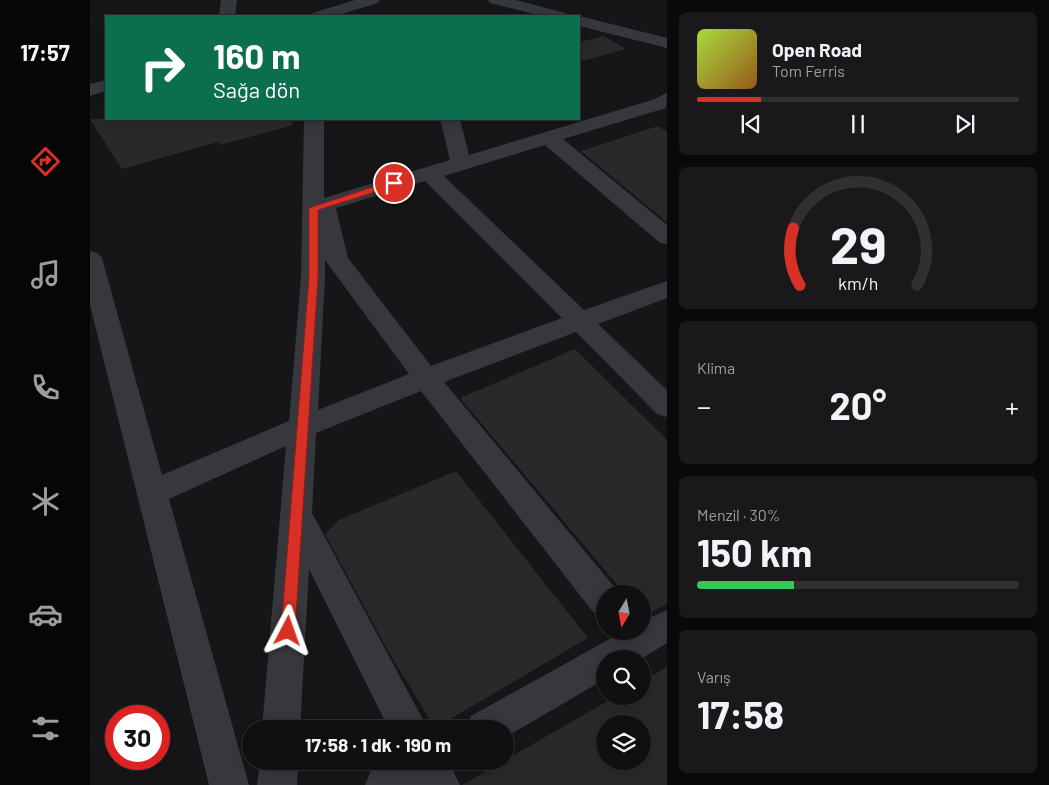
<!DOCTYPE html>
<html lang="tr">
<head>
<meta charset="utf-8">
<style>
  body { margin:0; font-family:Barlow,sans-serif; background:#19191b; color:#f1f3f6; height:100vh; display:flex; flex-direction:column; font-size:19px; white-space:nowrap }
  * { box-sizing:border-box; margin:0 }
  p { font-size:16px; color:#9c9d9f }
  .icon { flex:none; width:28px; height:28px; fill:none; stroke:currentColor; stroke-width:2; stroke-linecap:round; stroke-linejoin:round }
  .map { position:relative; flex:1; overflow:hidden }
  .drawer { display:flex; flex-direction:column; gap:12px; padding:12px; background:#09090a; width:382px }
  .drawer>* { flex:none }
  .hud { position:absolute; left:15px; top:15px; width:475px; height:105px; border-radius:0px; box-shadow:0 2px 12px #0003,0 0 0 1px #303032; background:#0b6e4f; color:#fff; overflow:hidden }
  .needle { width:32px; rotate:190deg }
  .fabs { position:absolute; left:506px; top:585px; display:grid; gap:10px }
  .fabs a { display:grid; place-items:center; width:55px; height:55px; border-radius:50%; background:#101012; box-shadow:0 2px 12px #0003,0 0 0 1px #303032; font-size:25px }
  .speed { position:absolute; left:15px; top:705px; display:flex; gap:10px; font-size:25px; font-weight:700; text-align:center }
  .speed>* { display:grid; place-content:center; width:65px; height:65px; border-radius:50%; background:#101012; box-shadow:0 2px 12px #0003,0 0 0 1px #303032; line-height:1 }
  .speed .limit { border:8px solid #d22; background:#fff; color:#111 }
  .pin { position:absolute; display:grid; place-items:center; width:42px; height:42px; color:#fff; margin:-21px; border:2px solid #fff; border-radius:50%; box-shadow:0 1px 5px #0007 }
  .me { position:absolute; width:55px; margin:-28px; rotate:4deg; stroke-linejoin:round; filter:drop-shadow(0 0 4px #0008) }
  .turn { display:flex; align-items:center; gap:18px; height:105px; padding:0 25px; font-size:22px }
  .turn .icon { width:65px; height:65px; stroke-width:2.5 }
  .turn b { display:block; font-size:35px; line-height:42px }
  .big { font-size:38px; font-weight:700; line-height:1.1 }
  .drawer .widget { flex:1; display:flex; flex-direction:column; justify-content:center; gap:8px; min-width:0; padding:0 18px; border-radius:8px; background:#19191b }
  .drawer .dial { align-items:center; gap:0 }
  .dial svg { height:130px; overflow:visible; fill:none; stroke:#303032; stroke-width:7; stroke-linecap:round; text-anchor:middle }
  .dial text { fill:#f1f3f6; stroke:none }
  .song { display:flex; align-items:center; gap:15px }
  .cover { width:60px; height:60px; border-radius:8px; background:linear-gradient(135deg,hsl(80 70% 55%),hsl(30 70% 35%)) }
  .played { height:5px; border-radius:2px; background:linear-gradient(90deg,#d93025 20%,#303032 20%) }
  .keys { display:flex; justify-content:space-around; direction:ltr }
  .heat { display:flex; justify-content:space-between; align-items:center; font-size:28px; direction:ltr }
  .charge { height:8px; border-radius:4px; background:linear-gradient(90deg,#34c759 30%,#303032 0) }
  .trip { position:absolute; left:152px; top:720px; width:272px; height:50px; border-radius:25px; background:#101012; box-shadow:0 2px 12px #0003,0 0 0 1px #303032; font-weight:700; line-height:50px; text-align:center }
  main { display:flex; flex:1; min-height:0 }
  .tab-bar { display:flex; flex-direction:column; width:90px; justify-content:space-around; align-items:center; background:#060607; color:#9c9d9f }
  .tab-bar .icon { width:35px; height:35px }
  .tab-bar .current { color:#d93025 }
  .tab-bar b { font-size:22px; color:#f1f3f6 }
  .map>svg:first-child { display:block }
  .building { fill:#29292c; fill-rule:evenodd }
  .lines { fill:none; stroke-linecap:round; stroke-linejoin:round }
  .minor { fill:#37383d; fill-rule:evenodd }
  .route { fill:#d93025; stroke:#8d1f18 }
</style>
</head>
<body>
<main>
<nav class="tab-bar">
<b>17:57</b>
<svg class="icon current" aria-label="directions" viewBox="0 0 24 24"><path d="M12 3l9 9-9 9-9-9zM9 14v-3h6M13 9l2 2-2 2"/></svg>
<svg class="icon" aria-label="music" viewBox="0 0 24 24"><path d="M9 18V5l10-2v13"/><circle cx="6" cy="18" r="3"/><circle cx="16" cy="16" r="3"/></svg>
<svg class="icon" aria-label="phone" viewBox="0 0 24 24"><path d="M5 4h4l2 5-3 2q2 4 5 5l2-3 5 2v4C11 20 4 13 5 4z"/></svg>
<svg class="icon" aria-label="climate" viewBox="0 0 24 24"><path d="M12 3v18M4 7l16 10M4 17L20 7"/></svg>
<svg class="icon" aria-label="car" viewBox="0 0 24 24"><path d="M5 17H2v-5l4-1 3-4h7l3 4 3 1v5h-3M9 17h6M6 11h13"/><circle cx="7" cy="17" r="2"/><circle cx="17" cy="17" r="2"/></svg>
<svg class="icon" aria-label="filters" viewBox="0 0 24 24"><path d="M4 7h16M4 17h16"/><circle cx="9" cy="7" r="2"/><circle cx="15" cy="17" r="2"/></svg>
</nav>
<div class="map">
<svg width="577" height="785" viewBox="0 0 577 785">
  <rect width="100%" height="100%" fill="#161618"/>
  <g class="building">
    <path d="M514,36L536,49L489,62V42Z"/>
    <path d="M0,119H202L203,125L130,145L128,142L32,169Z"/>
    <path d="M568,126L577,132V222L491,151Z"/>
    <path d="M485,349L577,440V604L552,617V594H535L370,398Z"/>
    <path d="M366,471L498,638L345,728L298,651L235,534L249,520Z"/>
    <path d="M577,667V785H372L526,696H552V681ZM515,724H552V761H515Z"/>
  </g>
  <g class="lines">
    <g class="minor">
      <path d="M131,0H147L145,16H129Z"/>
      <path d="M265,0H290L288,3L245,16H221L223,13Z"/>
      <path d="M398,0H425L476,13L478,16H452L400,3Z"/>
      <path d="M488,16H489L577,38V48L489,26Z"/>
      <path d="M16,80V91L0,96V84Z"/>
      <path d="M577,93L576,108L473,139L577,225V244L569,242L455,145L354,176L494,310L577,281V298L508,324L577,390V417L567,414L486,332L354,382L527,590L528,594H515V616L503,612L331,391L226,433L222,513L338,729H299L219,569L210,729H172L196,446L79,499L159,785H119L0,305V251L8,253L12,258L72,475L199,421L211,277L214,119H234V198L360,160L350,119H370L379,155L562,100ZM335,181L472,318L341,366L258,258L246,208ZM235,260L319,374L228,410L235,277Z"/>
      <path d="M577,610V643L551,659H515V679L416,737V729H375L381,716L534,631H552V621Z"/>
      <path d="M170,761H208L207,785H167Z"/>
      <path d="M299,761H358L370,785H275L281,771Z"/>
    </g>
  </g>
  <path class="route" d="M304,180L307,181V185L228,210V277L205,631L203,636L198,638L193,636L191,631L219,277V208Z"/>
</svg>
<div class="fabs">
<a><svg class="needle" viewBox="-14 -14 28 28"><path d="M0-13l5 13h-10z" fill="#e53935"/><path d="M0 13l5-13h-10z" fill="#9c9d9f"/></svg></a>
<a><svg class="icon" aria-label="search" viewBox="0 0 24 24"><circle cx="10" cy="10" r="6"/><path d="M15 15l6 6"/></svg></a>
<a><svg class="icon" aria-label="layers" viewBox="0 0 24 24"><path d="M12 4l9 5-9 5-9-5zM3 14l9 5 9-5"/></svg></a>
</div>
<div class="speed"><div class="limit">30</div></div>
<div class="pin" style="left:304px;top:183px;background:#d93025"><svg class="icon" aria-label="arrive" viewBox="0 0 24 24"><path d="M6 21V4h12l-3 4 3 4H6"/></svg></div>
<svg class="me" style="left:198px;top:631px" viewBox="-20 -20 40 40"><path d="M0-17L14 15 0 8-14 15z" fill="#d93025" stroke="#fff" stroke-width="4"/></svg>
<div class="trip">17:58 · 1 dk · 190 m</div>
<div class="hud">
<div class="turn"><svg class="icon" aria-label="right" viewBox="0 0 24 24"><path d="M7 20v-9h11M14 6l5 5-5 5"/></svg><div><b>160 m</b>Sağa dön</div></div>
</div>
</div>
<section class="drawer">
<div class="widget">
<div class="song"><i class="cover"></i><div><b>Open Road</b><p>Tom Ferris</p></div></div>
<div class="played"></div>
<div class="keys"><svg class="icon" aria-label="previous" viewBox="0 0 24 24"><path d="M18 5L8 12l10 7zM5 5v14"/></svg><svg class="icon" aria-label="pause" viewBox="0 0 24 24"><path d="M8 5v14M16 5v14"/></svg><svg class="icon" aria-label="next" viewBox="0 0 24 24"><path d="M6 5l10 7-10 7zM19 5v14"/></svg></div>
</div>
<div class="widget dial"><svg viewBox="0 0 100 80">
<path d="M14 69A42 42 0 1 1 86 69"/>
<path d="M14 69A42 42 0 0 1 10 34" stroke="#d93025"/>
<text x="50" y="56" font-size="32" font-weight="700">29</text>
<text x="50" y="72" font-size="11">km/h</text>
</svg></div>
<div class="widget"><p>Klima</p>
<div class="heat"><a>−</a><b class="big">20°</b><a>+</a></div>
</div>
<div class="widget"><p>Menzil · 30%</p><b class="big">150 km</b><div class="charge"></div></div>
<div class="widget"><p>Varış</p><b class="big">17:58</b></div>
</section>
</main>
</body>
</html>
